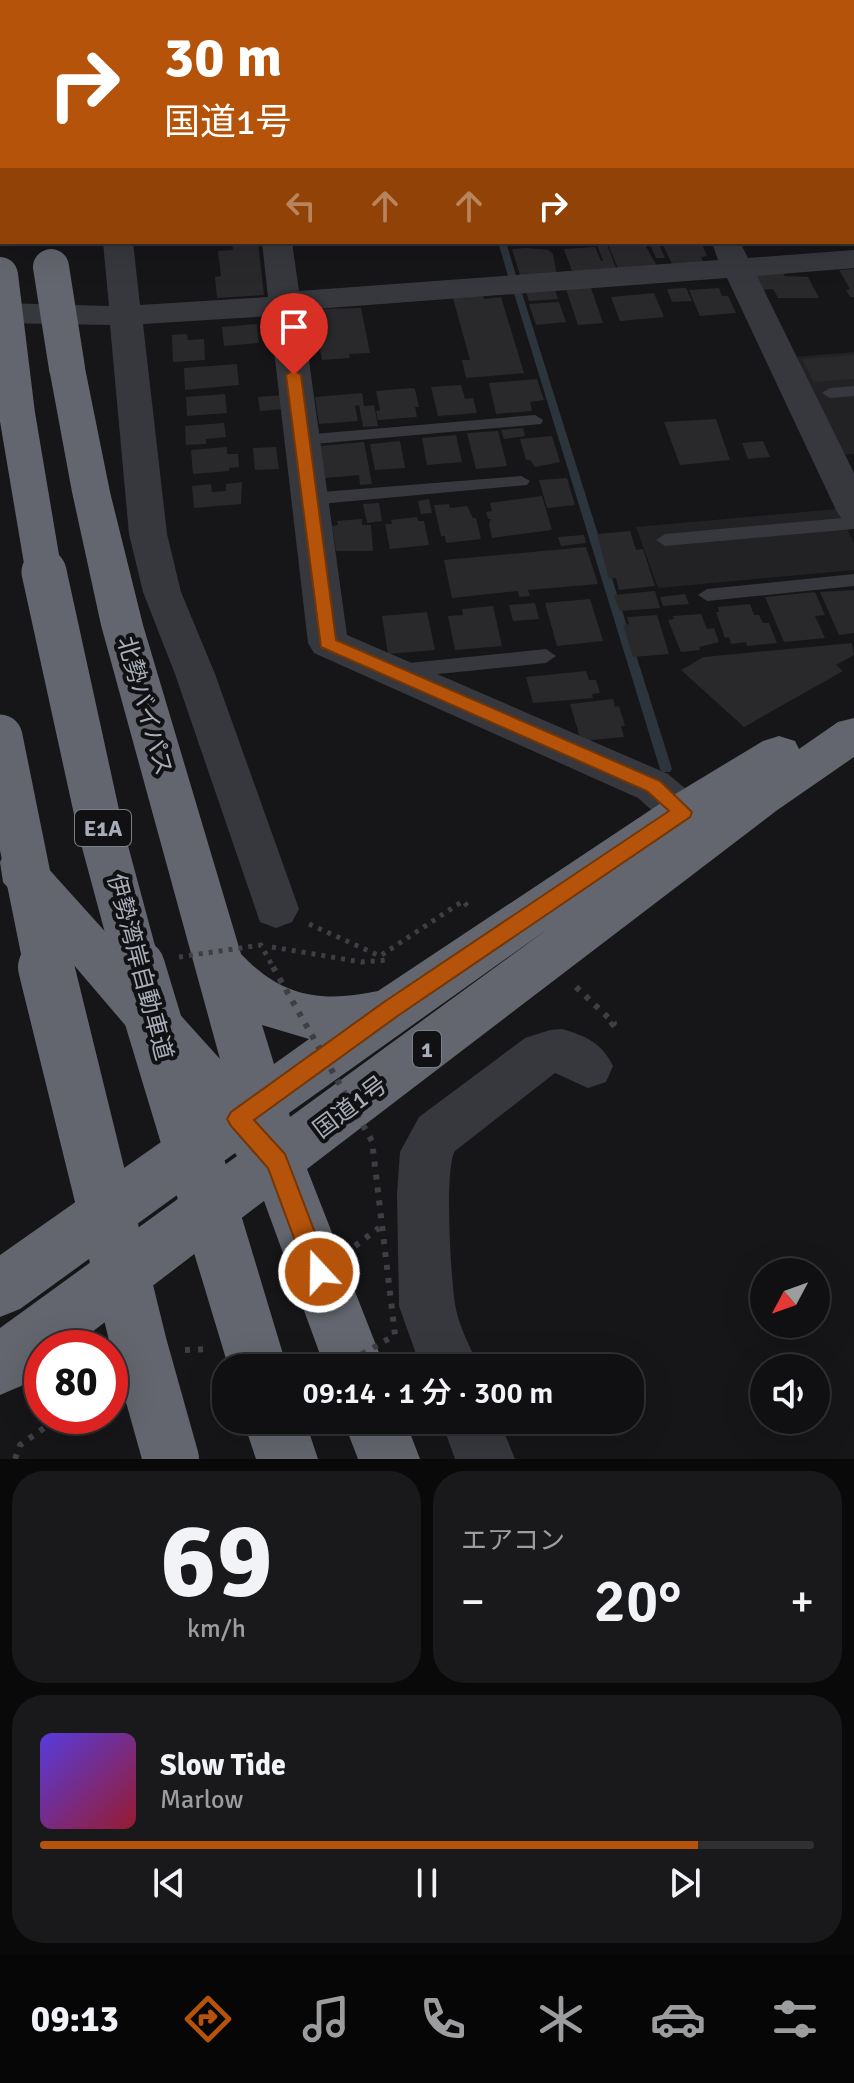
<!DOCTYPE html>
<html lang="ja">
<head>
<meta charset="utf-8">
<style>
  body { margin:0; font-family:Signika,"Noto Sans JP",sans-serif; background:#19191b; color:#f1f3f6; height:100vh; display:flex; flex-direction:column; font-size:30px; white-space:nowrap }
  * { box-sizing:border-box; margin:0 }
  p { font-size:26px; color:#9c9d9f }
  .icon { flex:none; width:44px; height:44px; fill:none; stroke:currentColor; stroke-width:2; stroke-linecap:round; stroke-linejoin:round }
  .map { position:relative; height:1459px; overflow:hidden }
  .panel { display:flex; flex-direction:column; gap:12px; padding:12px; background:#09090a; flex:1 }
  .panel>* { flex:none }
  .banner { position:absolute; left:0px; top:0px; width:854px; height:244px; box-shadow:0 8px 32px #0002,0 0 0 2px #303032; background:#b45309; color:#fff; overflow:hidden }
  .needle { width:52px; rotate:229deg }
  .fabs { position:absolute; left:750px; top:1258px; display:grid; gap:16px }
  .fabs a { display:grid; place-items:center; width:80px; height:80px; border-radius:50%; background:#101012; box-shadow:0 8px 32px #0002,0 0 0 2px #303032; font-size:40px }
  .speed { position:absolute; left:24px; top:1330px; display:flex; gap:16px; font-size:40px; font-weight:700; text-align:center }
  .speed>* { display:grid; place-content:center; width:104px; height:104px; border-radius:50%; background:#101012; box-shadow:0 8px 32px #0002,0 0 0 2px #303032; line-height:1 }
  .speed .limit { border:12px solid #d22; background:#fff; color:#111 }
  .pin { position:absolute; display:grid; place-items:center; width:68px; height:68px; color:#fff; margin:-82px -34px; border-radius:50% 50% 50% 0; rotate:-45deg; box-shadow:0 0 8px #0007 }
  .pin .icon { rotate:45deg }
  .me { position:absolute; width:88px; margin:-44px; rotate:339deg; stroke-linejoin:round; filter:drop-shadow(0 0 6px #0008) }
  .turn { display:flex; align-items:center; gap:28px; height:168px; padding:0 32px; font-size:36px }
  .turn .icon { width:104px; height:104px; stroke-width:2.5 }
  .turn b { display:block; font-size:56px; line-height:68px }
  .lanes { display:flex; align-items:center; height:76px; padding:0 32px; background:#0003; justify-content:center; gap:40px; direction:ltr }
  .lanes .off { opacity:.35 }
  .big { font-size:60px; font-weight:600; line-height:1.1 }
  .panel .widget { flex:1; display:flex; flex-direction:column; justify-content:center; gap:12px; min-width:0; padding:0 28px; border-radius:32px; background:#19191b }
  .panel .dial { align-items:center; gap:0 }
  .dial b { font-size:104px; line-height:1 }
  .song { display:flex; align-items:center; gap:24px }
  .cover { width:96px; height:96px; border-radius:12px; background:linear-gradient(135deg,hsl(250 70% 55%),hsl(350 70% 35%)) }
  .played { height:8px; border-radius:4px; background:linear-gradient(90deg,#b45309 85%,#303032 85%) }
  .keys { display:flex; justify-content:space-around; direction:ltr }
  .heat { display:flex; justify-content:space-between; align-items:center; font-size:44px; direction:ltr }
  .panel .tiles { flex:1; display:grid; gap:12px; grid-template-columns:1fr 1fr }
  .widget:last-child { grid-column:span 2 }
  .trip { position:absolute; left:212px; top:1354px; width:432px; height:80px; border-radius:32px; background:#101012; box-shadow:0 8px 32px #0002,0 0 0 2px #303032; font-weight:600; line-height:80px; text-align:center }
  .tabs { display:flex; height:128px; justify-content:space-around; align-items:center; background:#060607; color:#9c9d9f }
  .tabs .icon { width:56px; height:56px }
  .tabs .on { color:#b45309 }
  .tabs b { font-size:36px; color:#f1f3f6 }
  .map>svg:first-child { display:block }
  .built { fill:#222225 }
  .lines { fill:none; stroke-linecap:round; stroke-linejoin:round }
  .stream { fill:#2c353c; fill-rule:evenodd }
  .building { fill:#29292c }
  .path-far1 { stroke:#3d3f44; stroke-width:5; stroke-dasharray:4 6; stroke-linecap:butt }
  .path { stroke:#3d3f44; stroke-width:6; stroke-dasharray:5 8; stroke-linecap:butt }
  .lane { fill:#37383d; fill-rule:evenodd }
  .street { fill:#37383d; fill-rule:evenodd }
  .highway { fill:#63666e; fill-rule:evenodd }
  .path-bridge-far1 { stroke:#3d3f44; stroke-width:5; stroke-dasharray:4 6; stroke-linecap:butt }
  .path-bridge { stroke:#3d3f44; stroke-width:6; stroke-dasharray:5 8; stroke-linecap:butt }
  .highway-bridge-far2 { stroke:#63666e; stroke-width:36 }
  .highway-bridge-far1 { stroke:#63666e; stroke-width:45 }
  .highway-bridge { stroke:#63666e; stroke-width:56 }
  .route { fill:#b45309; stroke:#753606; stroke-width:2 }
  .labels { text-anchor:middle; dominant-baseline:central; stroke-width:8; stroke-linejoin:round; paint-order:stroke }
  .shield { fill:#111113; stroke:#7b7e86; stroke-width:2 }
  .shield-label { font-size:22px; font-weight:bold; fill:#a8adb8 }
  .street-label { font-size:24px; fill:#a8adb8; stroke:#111113 }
</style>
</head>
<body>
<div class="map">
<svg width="854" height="1459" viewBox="0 0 854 1459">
  <rect width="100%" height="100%" fill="#161618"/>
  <g class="built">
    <path d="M854,352V454L842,455L793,357Z"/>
    <path d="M837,509L854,543V570L658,588L636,527Z"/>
  </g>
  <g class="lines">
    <g class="stream">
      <path d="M378,0H388L385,2H375Z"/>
      <rect x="425" y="0" width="6" height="2"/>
      <path d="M792,0H799L800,2H793Z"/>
      <rect x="852" y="84" width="2" height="7"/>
      <path d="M498,242H506L517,279L516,281H513L509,279Z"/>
      <path d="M514,288H520L521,290L672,769L670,772H662L660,769L513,290Z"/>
    </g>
  </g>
  <g class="building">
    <path d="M232,242H258L264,295L217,298L215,277L221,276L218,251L233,250Z"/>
    <path d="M596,242H606L617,270L573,274L564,249L595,247L601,261H603Z"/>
    <path d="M607,242L644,243L658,268L619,271Z"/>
    <path d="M649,242H658L665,258H656Z"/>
    <path d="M670,242H701L707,256L701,257L704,264L673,266L662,243Z"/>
    <path d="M526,248L548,250L553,254L557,276L521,278L512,249Z"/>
    <path d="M854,269V297H850L846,290L850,289L839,270Z"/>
    <path d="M783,273L785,276L808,277L819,298H778L773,289L763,290L756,275Z"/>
    <path d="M554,287L558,299L529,301L525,289Z"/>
    <path d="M591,288L603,323L578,325L566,289Z"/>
    <path d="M686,288L692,301L672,302L667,289Z"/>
    <path d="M719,288L722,296H728L736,313L700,316L689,290Z"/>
    <path d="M654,293L664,317L620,321L611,297Z"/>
    <path d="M483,296L484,299L501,297L524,373L466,378L462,360H470L453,298Z"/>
    <path d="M559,302L566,322L536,325L529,304Z"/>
    <path d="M361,308L370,353L349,354L350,358L322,360L319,342H317L314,309Z"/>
    <path d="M257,324L259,343L224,346L222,327Z"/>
    <path d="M187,334L188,340L204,339L205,360L173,362L172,335Z"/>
    <path d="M854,355V379L814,382L802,359Z"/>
    <path d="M237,364L239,385L185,390L184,368Z"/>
    <path d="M537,379L544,400L530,402L532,411L496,414L489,383Z"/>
    <path d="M461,385L465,399L473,398L477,413L438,416L431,387Z"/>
    <path d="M411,388L415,389L419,407H415L417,417L378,420L376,411L380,410L376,391Z"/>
    <path d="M362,393L364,406L374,405L378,426L363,427L359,405L355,406L358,421L319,424L315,397Z"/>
    <path d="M225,394L227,413L187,416L186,397Z"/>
    <path d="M283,395L285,409L260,411L258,397Z"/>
    <path d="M716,419L730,460L680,465L664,422Z"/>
    <path d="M224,423L226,437L206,439V444L186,445L185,426Z"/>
    <path d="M523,428L525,436L504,439L501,430Z"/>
    <path d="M498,431L507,466L476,469L467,433Z"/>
    <path d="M456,435L462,462L427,465L422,438Z"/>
    <path d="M552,436L560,462L535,467L530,460H526L520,439Z"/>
    <path d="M400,441L405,468L375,470L370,444Z"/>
    <path d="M763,441L770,457L748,459L742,443Z"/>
    <path d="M364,442L372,484L360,485L359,475L325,478L320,446Z"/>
    <path d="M227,447V454H238L239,467L229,468V471L193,474L191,450Z"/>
    <path d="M276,447L279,469L255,470L253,448Z"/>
    <path d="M567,478L575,505L547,508L539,480Z"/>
    <path d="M242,482L241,504L194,508L192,486L211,484L212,492L226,491V484Z"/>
    <path d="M542,496L552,530L492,538L489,524L491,519H488L486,512L492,511L490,503Z"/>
    <path d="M429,499L432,513L421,514L418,501Z"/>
    <path d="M379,503L382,521L367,523L363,504Z"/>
    <path d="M449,504L450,508L467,506L473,518H476L481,539L446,543L445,536H441L434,505Z"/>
    <path d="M417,517L418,521H424L429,545L390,549L385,524H392L391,520Z"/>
    <path d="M362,519V525H371L373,551H336L332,526L338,525L337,521Z"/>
    <path d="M630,531L636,550L643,549L655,586L619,590L616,578L609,579L597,534Z"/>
    <path d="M584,535L586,543L561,546L558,537Z"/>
    <path d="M586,547L598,584L528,590L530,596L519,597L518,591L452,598L444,560Z"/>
    <path d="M854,590V633L839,635L820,592Z"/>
    <path d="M655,591L660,608L620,611L614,595Z"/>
    <path d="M815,592L825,615L815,616L825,638L784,642L765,597Z"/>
    <path d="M685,594L689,604L663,606L660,597Z"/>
    <path d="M590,599L603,641L557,646L545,603Z"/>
    <path d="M535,603L539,619L513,621L509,605Z"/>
    <path d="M750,604L754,615H759L763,623H769L777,643L747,646L746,642L731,644L729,637L725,638L716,612H719L718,607Z"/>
    <path d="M493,606L502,646L455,650L448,616L463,615L462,609Z"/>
    <path d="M427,612L435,650L388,654L382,616Z"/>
    <path d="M701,614L707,629L714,628L719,642L699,647L700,650L681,652L668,620L674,619L673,616Z"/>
    <path d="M657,615L669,654L633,657L623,625L629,624L627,617Z"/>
    <path d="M852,643L854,655L836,665L843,671L744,727L681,670L704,657Z"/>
    <path d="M586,671L589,680H596L600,693L592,694L593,698L533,703L526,677Z"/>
    <path d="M613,699L615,707L619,706L625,726H621L624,737L581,741L570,704Z"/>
  </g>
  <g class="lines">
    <g class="path-far1">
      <path d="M309,924L380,956L463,901L471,910"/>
      <path d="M272,947L361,962L388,960"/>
    </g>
    <g class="path">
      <path d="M576,987L614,1023L606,1029"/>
      <path d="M355,1246L379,1228"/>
      <path d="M185,1350L207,1349"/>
      <path d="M15,1459L20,1445L61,1416"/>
    </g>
    <g class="lane">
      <path d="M854,386V396L830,398L822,393L830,388Z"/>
      <path d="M535,415L543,420L541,424L302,445L294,440L302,435Z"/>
      <path d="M521,476L530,481L527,485L309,505L300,499L309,493Z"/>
      <path d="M854,517V529L665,546L656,540L665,534Z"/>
      <path d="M854,574V586L707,601L698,595L707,589Z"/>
      <path d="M546,649L556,656L546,663L399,678L389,671L399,664Z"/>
    </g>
    <g class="street">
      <path d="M46,0H74L75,2H47Z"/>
      <path d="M244,0H268L269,2H245Z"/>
      <path d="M596,0H620L621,2H597Z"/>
      <path d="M103,242H133L140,305L268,297L262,242H292L299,291L718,260L712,242H740L748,258L854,250V268L757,276L854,473V522L841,518L836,510L727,278L302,310L347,635L668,774L699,800L705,812L699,824C671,833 658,815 638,798L314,653L308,643L270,316L143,324L167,534L181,592L215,674L299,909L292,922L276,928L260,922L175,674L143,592L129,534L110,325L0,323V303L109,306Z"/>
      <path d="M562,1029C586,1036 602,1043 613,1066L606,1082L588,1088L555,1073L455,1151C444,1169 451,1279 455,1304C458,1325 471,1348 479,1368H421L399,1306L397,1194L400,1152L419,1117L525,1038L550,1030Z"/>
      <path d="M441,1420H499L515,1459H455Z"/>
    </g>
    <g class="highway">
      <rect x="19" y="0" width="26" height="2"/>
      <path d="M67,357L79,361L85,368L110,492L143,625L241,954C282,997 321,1003 378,991L667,799L763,741L779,736L795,741L799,749L838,722L854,718V757L776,811L307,1169L385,1368H325L264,1201L71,1348H42V1370L21,1386L0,1395V1328L237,1156L235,1153L20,1309L0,1317V1255L201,1114L3,882L0,862L3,856L20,850L37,856L220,1059L101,625L72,492L49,368L55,361ZM549,928L290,1117L289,1113ZM262,1025L309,1039L274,1064Z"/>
      <path d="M243,1420H305L318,1459H256Z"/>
      <path d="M343,1420H405L420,1459H358Z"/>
    </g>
    <path class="path-bridge-far1" d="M179,957L261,945L274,969"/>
    <path class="path-bridge" d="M273,967L372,1141L395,1335L338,1368"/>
    <g class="highway-bridge-far2">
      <path d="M51,267L67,368"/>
      <path d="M0,275L17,414L44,574"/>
    </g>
    <g class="highway-bridge-far1">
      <path d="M44,572L100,828L138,969"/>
      <path d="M0,737L47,969"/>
    </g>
    <g class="highway-bridge">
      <path d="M46,967L139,1345L171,1459"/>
      <path d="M137,967L258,1368"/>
    </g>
  </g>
  <path class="route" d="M294,370L301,375L336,640L660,781L692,812L690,817L399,1015L254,1120L285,1154L330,1272L327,1281L319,1284L310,1281L268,1168L231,1126L227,1119L231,1112L384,1002L669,811L647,791L321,647L286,375Z"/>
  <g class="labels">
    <g class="shield">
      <rect x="75" y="810" width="56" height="36" rx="6"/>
      <rect x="413" y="1031" width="28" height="36" rx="6"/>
    </g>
    <g class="shield-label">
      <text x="103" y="828">E1A</text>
      <text x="427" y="1049">1</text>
    </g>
    <g class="street-label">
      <text transform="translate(145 706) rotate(74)">北勢バイパス</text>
      <text transform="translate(140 967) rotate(75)">伊勢湾岸自動車道</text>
      <text transform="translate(350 1107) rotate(-37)">国道1号</text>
    </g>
  </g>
</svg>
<div class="fabs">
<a><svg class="needle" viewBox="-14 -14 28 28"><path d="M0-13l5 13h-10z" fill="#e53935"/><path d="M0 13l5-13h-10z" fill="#9c9d9f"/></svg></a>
<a><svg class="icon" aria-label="sound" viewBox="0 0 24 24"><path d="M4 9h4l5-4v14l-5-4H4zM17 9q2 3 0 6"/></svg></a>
</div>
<div class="speed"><div class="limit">80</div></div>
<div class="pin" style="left:294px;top:375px;background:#d93025"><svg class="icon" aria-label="arrive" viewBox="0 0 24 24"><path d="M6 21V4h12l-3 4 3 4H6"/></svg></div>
<svg class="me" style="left:319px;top:1272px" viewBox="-20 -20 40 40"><circle r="17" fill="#b45309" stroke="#fff" stroke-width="3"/><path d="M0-11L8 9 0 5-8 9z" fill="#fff"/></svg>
<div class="trip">09:14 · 1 分 · 300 m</div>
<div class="banner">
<div class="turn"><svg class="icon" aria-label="right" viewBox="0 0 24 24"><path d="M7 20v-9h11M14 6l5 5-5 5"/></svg><div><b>30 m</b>国道1号</div></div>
<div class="lanes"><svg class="icon off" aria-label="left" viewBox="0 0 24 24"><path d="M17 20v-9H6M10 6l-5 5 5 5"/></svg><svg class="icon off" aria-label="ahead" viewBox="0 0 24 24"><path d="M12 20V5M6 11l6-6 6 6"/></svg><svg class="icon off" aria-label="ahead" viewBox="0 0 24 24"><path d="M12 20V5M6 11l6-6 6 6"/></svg><svg class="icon" aria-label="right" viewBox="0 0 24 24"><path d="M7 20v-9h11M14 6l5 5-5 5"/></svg></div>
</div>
</div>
<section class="panel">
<div class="tiles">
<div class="widget dial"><b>69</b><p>km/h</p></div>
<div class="widget"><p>エアコン</p>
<div class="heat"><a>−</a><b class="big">20°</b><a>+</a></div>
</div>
<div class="widget">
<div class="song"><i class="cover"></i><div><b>Slow Tide</b><p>Marlow</p></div></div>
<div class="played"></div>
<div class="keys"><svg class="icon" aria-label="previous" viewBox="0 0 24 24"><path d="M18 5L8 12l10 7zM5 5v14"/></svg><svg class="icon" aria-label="pause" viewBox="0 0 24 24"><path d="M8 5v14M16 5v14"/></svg><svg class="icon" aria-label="next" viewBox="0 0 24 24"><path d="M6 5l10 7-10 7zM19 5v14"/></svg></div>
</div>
</div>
</section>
<nav class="tabs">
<b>09:13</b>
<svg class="icon on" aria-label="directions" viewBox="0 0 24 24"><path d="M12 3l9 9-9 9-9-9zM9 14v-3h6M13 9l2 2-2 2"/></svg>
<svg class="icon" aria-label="music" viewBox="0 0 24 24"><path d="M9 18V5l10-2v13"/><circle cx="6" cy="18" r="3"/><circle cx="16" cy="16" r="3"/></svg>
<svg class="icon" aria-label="phone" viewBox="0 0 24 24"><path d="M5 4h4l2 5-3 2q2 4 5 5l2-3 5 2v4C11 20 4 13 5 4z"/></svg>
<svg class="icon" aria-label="climate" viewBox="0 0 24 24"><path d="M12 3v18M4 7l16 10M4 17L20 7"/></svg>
<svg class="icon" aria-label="car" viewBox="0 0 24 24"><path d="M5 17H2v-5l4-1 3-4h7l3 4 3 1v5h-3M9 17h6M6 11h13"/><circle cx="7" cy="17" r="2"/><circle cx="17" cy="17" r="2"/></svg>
<svg class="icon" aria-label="filters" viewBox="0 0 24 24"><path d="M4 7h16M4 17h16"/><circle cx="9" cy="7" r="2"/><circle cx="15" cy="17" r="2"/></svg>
</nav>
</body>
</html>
